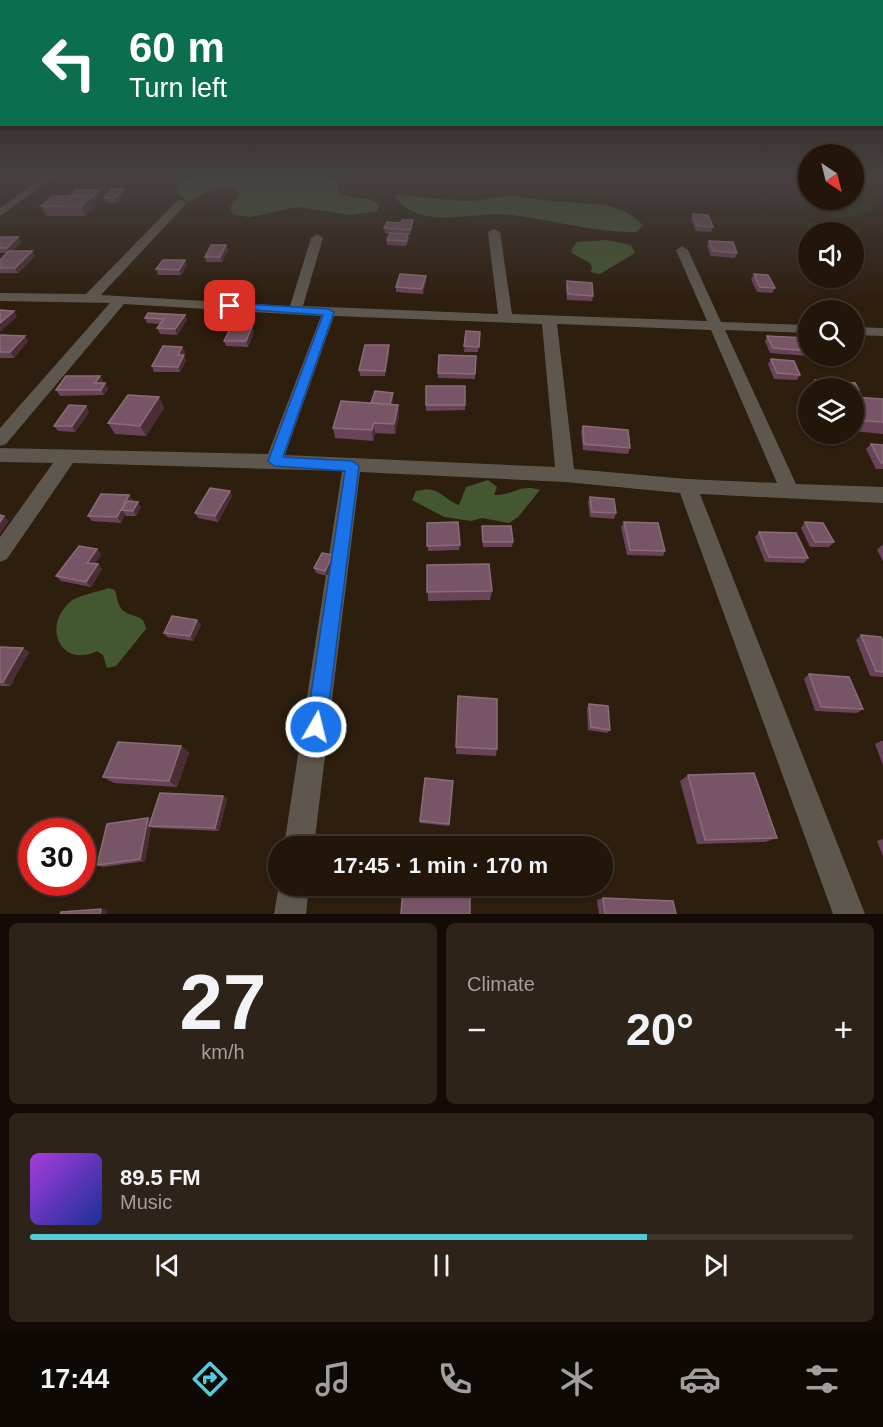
<!DOCTYPE html>
<html lang="en">
<head>
<meta charset="utf-8">
<style>
  body { margin:0; font-family:Arial,sans-serif; background:#2e2318; color:#f1f3f6; height:100vh; display:flex; flex-direction:column; font-size:22px; white-space:nowrap }
  * { box-sizing:border-box; margin:0 }
  p { font-size:20px; color:#a29f9c }
  .icon { flex:none; width:33px; height:33px; fill:none; stroke:currentColor; stroke-width:2; stroke-linecap:round; stroke-linejoin:round }
  .map { position:relative; height:914px; overflow:hidden }
  .side { display:flex; flex-direction:column; gap:9px; padding:9px; background:#130c06; flex:1 }
  .side>* { flex:none }
  .guide { position:absolute; left:0px; top:0px; width:884px; height:126px; box-shadow:0 2px 4px #0004,0 0 0 2px #3f352b; background:#0b6e4f; color:#fff; overflow:hidden }
  .needle { width:39px; rotate:145deg }
  .buttons { position:absolute; left:798px; top:144px; display:grid; gap:12px }
  .buttons a { display:grid; place-items:center; width:66px; height:66px; border-radius:50%; background:#22160a; box-shadow:0 2px 4px #0004,0 0 0 2px #3f352b; font-size:30px }
  .speed { position:absolute; left:18px; top:818px; display:flex; gap:12px; font-size:30px; font-weight:700; text-align:center }
  .speed>* { display:grid; place-content:center; width:78px; height:78px; border-radius:50%; background:#22160a; box-shadow:0 2px 4px #0004,0 0 0 2px #3f352b; line-height:1 }
  .speed .limit { border:9px solid #d22; background:#fff; color:#111 }
  .pin { position:absolute; display:grid; place-items:center; width:51px; height:51px; color:#fff; margin:-26px; border-radius:12px; box-shadow:0 3px 9px #0006 }
  .me { position:absolute; width:66px; margin:-33px; rotate:8deg; stroke-linejoin:round; filter:drop-shadow(0 0 4px #0008) }
  .turn { display:flex; align-items:center; gap:21px; height:126px; padding:0 30px; font-size:27px }
  .turn .icon { width:78px; height:78px; stroke-width:2.5 }
  .turn b { display:block; font-size:42px; line-height:51px }
  .big { font-size:45px; font-weight:600; line-height:1.1 }
  .side .widget { flex:1; display:flex; flex-direction:column; justify-content:center; gap:9px; min-width:0; padding:0 21px; border-radius:9px; background:#2e2318 }
  .side .dial { align-items:center; gap:0 }
  .dial b { font-size:78px; line-height:1 }
  .song { display:flex; align-items:center; gap:18px }
  .cover { width:72px; height:72px; border-radius:9px; background:linear-gradient(135deg,hsl(280 70% 55%),hsl(230 70% 35%)) }
  .played { height:6px; border-radius:3px; background:linear-gradient(90deg,#54cadd 75%,#3f352b 75%) }
  .keys { display:flex; justify-content:space-around; direction:ltr }
  .heat { display:flex; justify-content:space-between; align-items:center; font-size:33px; direction:ltr }
  .side .tiles { flex:1; display:grid; gap:9px; grid-template-columns:1fr 1fr }
  .widget:last-child { grid-column:span 2 }
  .trip { position:absolute; left:268px; top:836px; width:345px; height:60px; border-radius:30px; background:#22160a; box-shadow:0 2px 4px #0004,0 0 0 2px #3f352b; font-weight:600; line-height:60px; text-align:center }
  .dock { display:flex; height:96px; justify-content:space-around; align-items:center; background:#0e0904; color:#a29f9c }
  .dock .icon { width:42px; height:42px }
  .dock .active { color:#54cadd }
  .dock b { font-size:27px; color:#f1f3f6 }
  .map>svg:first-child { display:block }
  .green { fill:#253612 }
  .forest { fill:#435731 }
  .lines { fill:none; stroke-linecap:round; stroke-linejoin:round }
  .minor { fill:#5d574e; fill-rule:evenodd }
  .wall { fill:#694459 }
  .shaded-wall { fill:#4b2e35 }
  .building { fill:#756; stroke:#8a6b78; stroke-width:1.5 }
  .route { fill:#1a73e8; stroke:#114b97; stroke-width:1.5 }
</style>
</head>
<body>
<div class="map">
<svg width="883" height="914" viewBox="0 0 883 914">
  <rect width="100%" height="100%" fill="#2d1e0e"/>
  <g class="green">
    <path d="M799,185H808V200L854,199L873,208V211C846,224 808,218 795,190Z"/>
    <path d="M811,222L861,229L858,233L861,244L854,246V232H822L809,228L808,224Z"/>
  </g>
  <g class="forest">
    <path d="M206,174H281L284,177L325,174L338,181L339,192C351,200 366,195 379,204L378,211L351,215L297,207L250,217L234,215L230,210C232,202 238,199 239,192C222,177 204,196 187,202L176,191L180,183Z"/>
    <path d="M395,195C418,195 441,200 464,201C480,202 495,196 510,196C524,196 538,200 552,201C585,205 618,199 643,225L637,232C594,233 554,220 512,215C482,211 448,223 419,214C409,211 399,205 395,195Z"/>
    <path d="M607,240L631,245L635,253L600,274L591,272L592,267L590,263L572,253V249L577,242Z"/>
    <path d="M488,480L497,487L494,495C513,496 520,483 540,490L518,517L509,523L482,518L471,521L444,517L412,500L416,491C439,485 440,497 459,505L466,487Z"/>
    <path d="M109,588L115,590C117,597 118,608 125,612C136,619 143,613 146,629L116,666L107,668L103,655L97,651C62,669 41,627 70,602C78,595 98,592 109,588Z"/>
  </g>
  <g class="lines">
    <g class="minor">
      <path d="M47,174H58L0,216V208Z"/>
      <path d="M181,200L186,203L185,205L101,295L290,306L311,238L317,234L323,238L303,306L498,314L488,232L494,229L500,232L512,314L707,321L676,250L682,246L688,250L721,322L808,325V333L725,330L796,484L883,487V503L700,494L865,914H833L680,493L565,482L360,472L314,846H284L342,471L73,463L7,559L0,562V537L53,463L0,462V448L268,454L321,316L124,304L6,444L0,446V428L110,303L0,301V293L86,294L177,201ZM334,316L542,324L555,467L285,455ZM557,324L711,330L777,483L687,479L574,469Z"/>
      <path d="M854,327L883,328V336L854,335Z"/>
      <path d="M279,885H309L306,914H274Z"/>
    </g>
  </g>
  <g class="wall">
    <path d="M125,193L117,203L106,202L104,198Z"/>
    <path d="M101,195L94,202L96,205L85,216H46L41,206Z"/>
    <path d="M693,214L713,227L711,232L696,231L691,219Z"/>
    <path d="M413,225L410,235H408L409,239L406,246L387,245V240L389,234L385,233L384,228Z"/>
    <path d="M0,237H18L21,242L12,251H32L35,256L18,273H0V260L7,253H0Z"/>
    <path d="M709,241L737,253L735,258L711,256L707,246Z"/>
    <path d="M226,245L228,250L222,262H206L205,257Z"/>
    <path d="M187,265L181,275H158L156,269Z"/>
    <path d="M754,274L775,288L772,293L757,292L751,279Z"/>
    <path d="M825,278H844L848,282L844,287L831,286Z"/>
    <path d="M426,281L423,294L396,292V287Z"/>
    <path d="M567,281L593,296L592,301L567,300L566,287Z"/>
    <path d="M185,315L187,320L177,335L160,334L157,328L161,324L147,323L145,318Z"/>
    <path d="M252,327L254,332L248,347L226,346L224,341Z"/>
    <path d="M466,331L480,332L478,352H464Z"/>
    <path d="M0,335L25,336L28,341L14,358H0Z"/>
    <path d="M767,336L808,345V356L770,353L765,341Z"/>
    <path d="M182,347L185,352L183,355L186,360L180,372H154L152,366Z"/>
    <path d="M389,351L385,376H360L359,370Z"/>
    <path d="M771,359L800,375L797,380L774,379L768,364Z"/>
    <path d="M438,373L475,374V379L438,378Z"/>
    <path d="M815,380L855,383L859,390L855,395H854V388H813L811,385Z"/>
    <path d="M103,381L102,383H105L108,389L104,395L60,396L56,390Z"/>
    <path d="M426,386L465,405V410L426,411Z"/>
    <path d="M159,397L164,408L146,436L115,434L108,423Z"/>
    <path d="M854,397L883,399V434L854,431Z"/>
    <path d="M393,398L392,404L398,405L399,416L395,434L375,433L373,441L335,438L333,428L371,403Z"/>
    <path d="M86,406L89,412L75,432L58,431L54,426Z"/>
    <path d="M583,426L630,448L628,454L583,450L581,431Z"/>
    <path d="M871,444L883,445V469H876L866,449Z"/>
    <path d="M230,491L232,496L218,522L198,518L195,513Z"/>
    <path d="M590,497L616,513L614,519L590,517L588,502Z"/>
    <path d="M133,500L132,502L141,507L136,516H126L125,514L121,523L92,521L88,516Z"/>
    <path d="M624,522L665,551L663,556L627,555L621,527Z"/>
    <path d="M805,522L834,542L829,547H810L801,528Z"/>
    <path d="M427,523L460,545L459,550L428,551Z"/>
    <path d="M482,526L513,542L512,547H483Z"/>
    <path d="M759,532L808,558L804,563L765,562L755,537Z"/>
    <path d="M882,545H883V561L877,550Z"/>
    <path d="M97,549L101,555L94,564H98L102,569L91,587L61,581L56,576Z"/>
    <path d="M334,560L327,576L316,573L314,568Z"/>
    <path d="M427,565L492,591L490,600L428,601Z"/>
    <path d="M197,620L201,625L193,641L167,637L164,633Z"/>
    <path d="M861,635L883,641V677L870,676L856,640Z"/>
    <path d="M0,647L29,652L10,686H0Z"/>
    <path d="M809,674L863,709L857,713L815,711L804,679Z"/>
    <path d="M458,696L497,749L496,756L456,754Z"/>
    <path d="M589,704L610,730L607,733L588,730L587,708Z"/>
    <path d="M881,741H883V765L875,744Z"/>
    <path d="M181,746L189,753L177,787L114,783L103,777Z"/>
    <path d="M688,775L777,838L765,842L697,844L680,781Z"/>
    <path d="M453,781L449,826L420,823V821Z"/>
    <path d="M223,796L227,799L219,831L154,828L151,827L145,861L103,867L97,865L151,820Z"/>
    <path d="M883,839V856L877,841Z"/>
    <path d="M603,898L676,914H599L597,900Z"/>
  </g>
  <g class="shaded-wall">
    <path d="M124,189L125,193L117,203L115,198Z"/>
    <path d="M99,190L101,195L94,202L96,205L85,216L81,207L91,196Z"/>
    <path d="M413,220V225L410,235V230Z"/>
    <path d="M18,237L21,242L10,253L7,248Z"/>
    <path d="M226,245L228,250L222,262L220,257Z"/>
    <path d="M32,251L35,256L18,273L15,268Z"/>
    <path d="M185,260L187,265L181,275L179,270Z"/>
    <path d="M426,276V281L423,294L422,289Z"/>
    <path d="M14,311L17,317L0,332V323Z"/>
    <path d="M185,315L187,320L177,335L175,329Z"/>
    <path d="M252,327L254,332L248,347L246,341Z"/>
    <path d="M25,336L28,341L14,358L10,352Z"/>
    <path d="M389,345V351L385,376V371Z"/>
    <path d="M182,347L185,352L180,360L178,355Z"/>
    <path d="M184,355L186,360L180,372L178,367Z"/>
    <path d="M100,376L103,381L99,388L95,383Z"/>
    <path d="M105,383L108,389L104,395L101,390Z"/>
    <path d="M393,393V398L390,412L389,406Z"/>
    <path d="M159,397L164,408L146,436L140,426Z"/>
    <path d="M398,405L399,416L395,434L394,424Z"/>
    <path d="M86,406L89,412L75,432L72,426Z"/>
    <path d="M374,423L375,433L373,441L372,430Z"/>
    <path d="M230,491L232,496L218,522L215,516Z"/>
    <path d="M129,495L133,500L127,511L122,510L125,514L121,523L117,517Z"/>
    <path d="M138,502L141,507L136,516L133,511Z"/>
    <path d="M4,516L9,521L0,534V522Z"/>
    <path d="M97,549L101,555L92,568L87,563Z"/>
    <path d="M333,555L334,560L327,576L325,571Z"/>
    <path d="M98,564L102,569L91,587L86,582Z"/>
    <path d="M197,620L201,625L193,641L190,636Z"/>
    <path d="M23,648L29,652L10,686L3,682Z"/>
    <path d="M181,746L189,753L177,787L169,781Z"/>
    <path d="M223,796L227,799L219,831L215,828Z"/>
    <path d="M148,818L153,820L149,826L151,827L145,861L140,859Z"/>
    <path d="M101,909L107,910L106,914H100Z"/>
  </g>
  <g class="building">
    <path d="M112,189H124L115,198H104Z"/>
    <path d="M76,190H99L92,198L91,196H70Z"/>
    <path d="M53,196H91L81,207L41,206Z"/>
    <path d="M693,214L708,215L713,227L697,226Z"/>
    <path d="M402,220H413L410,230L384,228L387,222L401,223Z"/>
    <path d="M390,233L408,234L406,241L387,240Z"/>
    <path d="M0,237H18L7,248H0Z"/>
    <path d="M709,241L733,242L737,253L713,251Z"/>
    <path d="M211,245H226L220,257H205Z"/>
    <path d="M9,251H32L15,268H0V260Z"/>
    <path d="M163,260H185L179,270L156,269Z"/>
    <path d="M400,274L426,276L422,289L396,287Z"/>
    <path d="M754,274L768,275L775,288L760,287Z"/>
    <path d="M832,278H844L848,282L834,281Z"/>
    <path d="M567,281L592,283L593,296L568,294Z"/>
    <path d="M0,310L14,311L0,323Z"/>
    <path d="M148,313L185,315L175,329L157,328L164,319L145,318Z"/>
    <path d="M231,327H252L246,341H224Z"/>
    <path d="M466,331L480,332L479,347L464,346Z"/>
    <path d="M0,335L25,336L10,352H0Z"/>
    <path d="M767,336L805,338L808,345V351L773,348Z"/>
    <path d="M365,345H389L385,371L359,370Z"/>
    <path d="M163,346L182,347L178,355H184L178,367L152,366Z"/>
    <path d="M439,355L476,356L475,374L438,373Z"/>
    <path d="M771,359L794,361L800,375L777,373Z"/>
    <path d="M66,376H100L95,383H105L101,390H56Z"/>
    <path d="M815,380L855,383L859,390H854V388L818,387Z"/>
    <rect x="426" y="386" width="39" height="19"/>
    <path d="M375,391L393,393L390,404L371,403Z"/>
    <path d="M128,395L159,397L140,426L108,423Z"/>
    <path d="M854,397L883,399V422L854,420Z"/>
    <path d="M341,401L398,405L394,424L374,423L372,430L333,428Z"/>
    <path d="M69,405L86,406L72,426H54Z"/>
    <path d="M583,426L628,430L630,448L584,444Z"/>
    <path d="M871,444L883,445V463H881Z"/>
    <path d="M210,488L230,491L215,516L195,513Z"/>
    <path d="M101,494L129,495L117,517L88,516Z"/>
    <path d="M590,497L614,499L616,513L592,512Z"/>
    <path d="M127,501L138,502L133,511L122,510Z"/>
    <path d="M0,515L4,516L0,522Z"/>
    <path d="M458,522L460,545L427,546V523Z"/>
    <path d="M624,522L658,523L665,551L630,550Z"/>
    <path d="M805,522L823,523L834,542H815Z"/>
    <path d="M482,526H511L513,542H483Z"/>
    <path d="M759,532L796,533L808,558L769,557Z"/>
    <path d="M79,546L97,549L87,563L98,564L86,582L56,576Z"/>
    <path d="M322,553L333,555L325,571L314,568Z"/>
    <path d="M489,564L492,591L427,592V565Z"/>
    <path d="M172,616L197,620L190,636L164,633Z"/>
    <path d="M861,635L881,637L883,641V672L876,671Z"/>
    <path d="M0,647L23,648L3,682H0Z"/>
    <path d="M809,674L849,677L863,709L821,707Z"/>
    <path d="M458,696L497,699V749L456,747Z"/>
    <path d="M589,704L608,706L610,730L591,727Z"/>
    <path d="M118,742L181,746L169,781L103,777Z"/>
    <path d="M754,773L777,838L705,840L688,775Z"/>
    <path d="M425,778L453,781L449,824L420,821Z"/>
    <path d="M160,793L223,796L215,828L149,826Z"/>
    <path d="M148,818L140,859L97,865L107,824Z"/>
    <path d="M403,885H470V914H401Z"/>
    <path d="M603,898L673,901L676,914H605Z"/>
    <path d="M101,909L100,914H60L61,912Z"/>
  </g>
  <linearGradient id="sky" x2="0" y2="1"><stop stop-color="#191008"/><stop offset="0.58" stop-color="#464141"/><stop offset="1" stop-color="#464141" stop-opacity="0"/></linearGradient>
  <rect width="883" height="302" fill="url(#sky)"/>
  <path class="route" d="M230,303L329,309L334,312L283,457L352,461L359,466L326,727L323,734L316,737L309,734L306,727L345,471L274,466L268,461L323,315L226,308L224,306Z"/>
</svg>
<div class="buttons">
<a><svg class="needle" viewBox="-14 -14 28 28"><path d="M0-13l5 13h-10z" fill="#e53935"/><path d="M0 13l5-13h-10z" fill="#a29f9c"/></svg></a>
<a><svg class="icon" aria-label="sound" viewBox="0 0 24 24"><path d="M4 9h4l5-4v14l-5-4H4zM17 9q2 3 0 6"/></svg></a>
<a><svg class="icon" aria-label="search" viewBox="0 0 24 24"><circle cx="10" cy="10" r="6"/><path d="M15 15l6 6"/></svg></a>
<a><svg class="icon" aria-label="layers" viewBox="0 0 24 24"><path d="M12 4l9 5-9 5-9-5zM3 14l9 5 9-5"/></svg></a>
</div>
<div class="speed"><div class="limit">30</div></div>
<div class="pin" style="left:230px;top:306px;background:#d93025"><svg class="icon" aria-label="arrive" viewBox="0 0 24 24"><path d="M6 21V4h12l-3 4 3 4H6"/></svg></div>
<svg class="me" style="left:316px;top:727px" viewBox="-20 -20 40 40"><circle r="17" fill="#1a73e8" stroke="#fff" stroke-width="3"/><path d="M0-11L8 9 0 5-8 9z" fill="#fff"/></svg>
<div class="trip">17:45 · 1 min · 170 m</div>
<div class="guide">
<div class="turn"><svg class="icon" aria-label="left" viewBox="0 0 24 24"><path d="M17 20v-9H6M10 6l-5 5 5 5"/></svg><div><b>60 m</b>Turn left</div></div>
</div>
</div>
<section class="side">
<div class="tiles">
<div class="widget dial"><b>27</b><p>km/h</p></div>
<div class="widget"><p>Climate</p>
<div class="heat"><a>−</a><b class="big">20°</b><a>+</a></div>
</div>
<div class="widget">
<div class="song"><i class="cover"></i><div><b>89.5 FM</b><p>Music</p></div></div>
<div class="played"></div>
<div class="keys"><svg class="icon" aria-label="previous" viewBox="0 0 24 24"><path d="M18 5L8 12l10 7zM5 5v14"/></svg><svg class="icon" aria-label="pause" viewBox="0 0 24 24"><path d="M8 5v14M16 5v14"/></svg><svg class="icon" aria-label="next" viewBox="0 0 24 24"><path d="M6 5l10 7-10 7zM19 5v14"/></svg></div>
</div>
</div>
</section>
<nav class="dock">
<b>17:44</b>
<svg class="icon active" aria-label="directions" viewBox="0 0 24 24"><path d="M12 3l9 9-9 9-9-9zM9 14v-3h6M13 9l2 2-2 2"/></svg>
<svg class="icon" aria-label="music" viewBox="0 0 24 24"><path d="M9 18V5l10-2v13"/><circle cx="6" cy="18" r="3"/><circle cx="16" cy="16" r="3"/></svg>
<svg class="icon" aria-label="phone" viewBox="0 0 24 24"><path d="M5 4h4l2 5-3 2q2 4 5 5l2-3 5 2v4C11 20 4 13 5 4z"/></svg>
<svg class="icon" aria-label="climate" viewBox="0 0 24 24"><path d="M12 3v18M4 7l16 10M4 17L20 7"/></svg>
<svg class="icon" aria-label="car" viewBox="0 0 24 24"><path d="M5 17H2v-5l4-1 3-4h7l3 4 3 1v5h-3M9 17h6M6 11h13"/><circle cx="7" cy="17" r="2"/><circle cx="17" cy="17" r="2"/></svg>
<svg class="icon" aria-label="filters" viewBox="0 0 24 24"><path d="M4 7h16M4 17h16"/><circle cx="9" cy="7" r="2"/><circle cx="15" cy="17" r="2"/></svg>
</nav>
</body>
</html>
